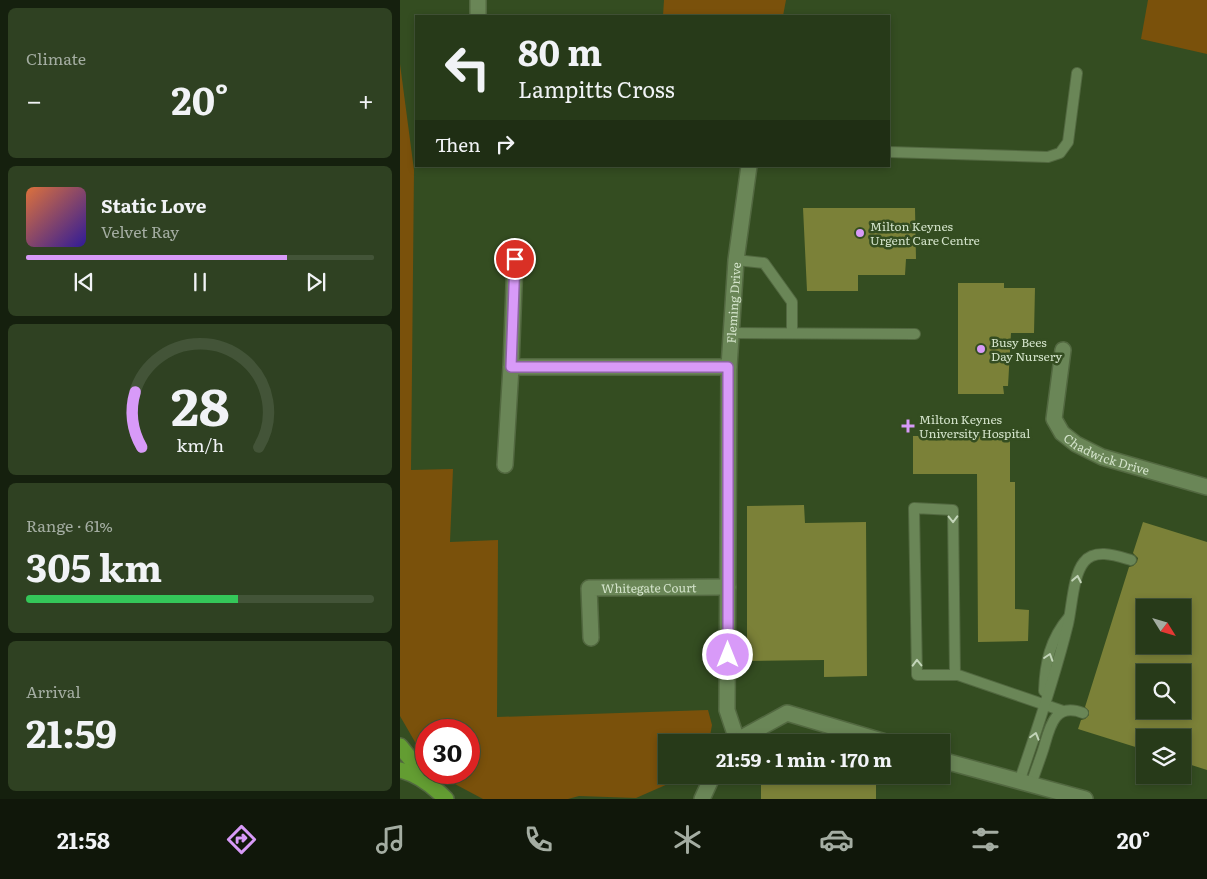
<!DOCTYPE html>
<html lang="en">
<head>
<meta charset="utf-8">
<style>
  body { margin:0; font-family:Literata,serif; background:#2f4122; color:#f1f3f6; height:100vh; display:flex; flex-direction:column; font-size:19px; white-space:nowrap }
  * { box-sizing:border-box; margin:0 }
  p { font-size:16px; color:#a4ada2 }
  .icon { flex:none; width:28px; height:28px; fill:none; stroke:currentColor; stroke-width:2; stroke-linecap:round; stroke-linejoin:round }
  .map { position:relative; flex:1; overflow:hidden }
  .sheet { display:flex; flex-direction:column; gap:8px; padding:8px; background:#15200e; width:400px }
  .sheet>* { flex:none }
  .top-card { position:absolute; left:15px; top:15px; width:475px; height:152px; border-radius:0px; box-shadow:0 2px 8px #0003,0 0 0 1px #435438; background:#273a19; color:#f1f3f6; overflow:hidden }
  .needle { width:32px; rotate:127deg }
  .fabs { position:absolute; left:736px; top:599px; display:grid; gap:10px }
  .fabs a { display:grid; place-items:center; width:55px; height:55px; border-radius:0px; background:#273a19; box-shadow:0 2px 8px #0003,0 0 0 1px #435438; font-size:25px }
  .speed { position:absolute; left:15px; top:719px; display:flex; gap:10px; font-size:25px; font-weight:700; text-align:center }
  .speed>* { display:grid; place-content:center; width:65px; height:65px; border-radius:50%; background:#273a19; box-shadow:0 2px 8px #0003,0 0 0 1px #435438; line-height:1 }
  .speed .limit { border:8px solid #d22; background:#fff; color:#111 }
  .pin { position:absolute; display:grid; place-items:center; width:42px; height:42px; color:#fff; margin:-21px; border:2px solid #fff; border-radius:50%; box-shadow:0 1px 5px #0007 }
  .me { position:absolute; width:55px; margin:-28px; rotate:0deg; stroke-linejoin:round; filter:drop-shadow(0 0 4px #0008) }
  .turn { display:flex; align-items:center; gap:18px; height:105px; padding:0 20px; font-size:22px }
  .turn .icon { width:65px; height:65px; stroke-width:2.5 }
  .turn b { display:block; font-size:35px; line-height:42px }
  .then { display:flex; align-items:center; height:48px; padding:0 20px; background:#0003; gap:10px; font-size:19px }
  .big { font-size:38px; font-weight:700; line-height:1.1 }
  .sheet .card { flex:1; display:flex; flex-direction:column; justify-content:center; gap:8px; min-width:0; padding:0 18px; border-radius:8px; background:#2f4122 }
  .sheet .dial { align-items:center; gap:0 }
  .dial svg { height:130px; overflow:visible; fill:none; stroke:#435438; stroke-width:7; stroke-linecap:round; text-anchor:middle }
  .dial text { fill:#f1f3f6; stroke:none }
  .song { display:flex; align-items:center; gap:15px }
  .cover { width:60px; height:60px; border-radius:8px; background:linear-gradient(135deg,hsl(20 70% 55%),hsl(250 70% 35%)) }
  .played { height:5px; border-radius:2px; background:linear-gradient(90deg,#d89af8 75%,#435438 75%) }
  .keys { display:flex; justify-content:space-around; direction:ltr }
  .heat { display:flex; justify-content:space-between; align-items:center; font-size:28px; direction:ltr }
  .charge { height:8px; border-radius:4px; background:linear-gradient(90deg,#34c759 61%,#435438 0) }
  .trip { position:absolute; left:258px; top:734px; width:292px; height:50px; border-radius:0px; background:#273a19; box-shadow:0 2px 8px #0003,0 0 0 1px #435438; font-weight:700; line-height:50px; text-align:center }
  .tab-bar { display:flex; height:80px; justify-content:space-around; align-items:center; background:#10170a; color:#a4ada2 }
  .tab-bar .icon { width:35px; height:35px }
  .tab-bar .on { color:#d89af8 }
  .tab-bar b { font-size:22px; color:#f1f3f6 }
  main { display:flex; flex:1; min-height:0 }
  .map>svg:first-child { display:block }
  .green { fill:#7a510b }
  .building { fill:#7b8138; fill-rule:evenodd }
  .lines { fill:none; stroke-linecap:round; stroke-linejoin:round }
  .lane-casing { stroke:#526840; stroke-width:12 }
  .street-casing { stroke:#526840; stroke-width:18 }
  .highway-casing { stroke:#526840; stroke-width:18 }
  .lane { stroke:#6a8657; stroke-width:10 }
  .street { stroke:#6a8657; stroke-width:15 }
  .highway { stroke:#639d32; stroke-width:15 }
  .oneway { stroke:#c3d5b9 }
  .route-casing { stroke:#8c64a1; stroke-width:12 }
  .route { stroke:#d89af8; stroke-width:9 }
  .poi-dot { fill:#d89af8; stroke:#344d21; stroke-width:2 }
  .labels { text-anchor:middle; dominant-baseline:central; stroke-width:5; stroke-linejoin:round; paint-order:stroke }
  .poi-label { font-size:12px; fill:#d3e3ca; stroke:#344d21; text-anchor:start }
  .street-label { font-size:12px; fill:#d3e3ca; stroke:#344d21 }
</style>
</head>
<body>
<main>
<section class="sheet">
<div class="card"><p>Climate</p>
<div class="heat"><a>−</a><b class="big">20°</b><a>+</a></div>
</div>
<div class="card">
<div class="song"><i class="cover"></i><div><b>Static Love</b><p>Velvet Ray</p></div></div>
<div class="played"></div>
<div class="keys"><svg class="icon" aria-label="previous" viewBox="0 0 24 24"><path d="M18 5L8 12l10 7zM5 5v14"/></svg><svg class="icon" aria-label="pause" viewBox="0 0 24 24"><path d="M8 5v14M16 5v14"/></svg><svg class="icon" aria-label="next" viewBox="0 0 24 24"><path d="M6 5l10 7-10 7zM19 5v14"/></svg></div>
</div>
<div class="card dial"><svg viewBox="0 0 100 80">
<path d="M14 69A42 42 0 1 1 86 69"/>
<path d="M14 69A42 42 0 0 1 10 35" stroke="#d89af8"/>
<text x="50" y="56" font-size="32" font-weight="700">28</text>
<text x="50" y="72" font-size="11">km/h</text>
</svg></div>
<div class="card"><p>Range · 61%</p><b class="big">305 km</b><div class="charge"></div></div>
<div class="card"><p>Arrival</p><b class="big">21:59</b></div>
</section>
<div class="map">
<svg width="807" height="799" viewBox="0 0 807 799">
  <rect width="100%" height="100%" fill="#344d21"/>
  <g class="green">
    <path d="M264,0H386L383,16H263Z"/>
    <path d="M748,0H807V54L741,39Z"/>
    <path d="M0,64L14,170L11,470L53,469L50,542L98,540L97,717L308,710L312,725L309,742H266V775H283L277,780L236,798L179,796L168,799H83L53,783L39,773L69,772V730H26V761L0,716Z"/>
  </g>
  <g class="building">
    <path d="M403,208H515L516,259H506L505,275H458V291H407Z"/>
    <path d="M558,283H604V288H635L634,333H611L608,386H603L604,394H558Z"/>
    <path d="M513,436H610V482H615V609L629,610L628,641L578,642L577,474H513Z"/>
    <path d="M404,505L405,523L466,522L467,676L424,677V660L347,661V506Z"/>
    <path d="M743,522L807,542V770L782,762V738H745V750L678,729L681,720L685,719L689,715V711L685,707L729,567L733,566L737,562L738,558L733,553ZM745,608H782V645H745ZM745,672H782V710H745Z"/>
    <rect x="361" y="775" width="115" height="24"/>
  </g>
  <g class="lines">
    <g class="lane-casing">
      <g id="lane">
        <path d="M489,152L648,157L660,153L668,142L677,73"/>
        <path d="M336,260L364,263L392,302V333"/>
        <path d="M331,333L515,334"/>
        <path d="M555,675L553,510L514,508L517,675H558L663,711"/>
        <path d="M644,691C645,663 650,639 669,617"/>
        <path d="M619,782C637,730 655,677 668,624C672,607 673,575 684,562C695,548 717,556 731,560"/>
        <path d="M631,785C635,772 640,760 644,747C650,726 655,702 683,713"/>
      </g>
    </g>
    <g class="street-casing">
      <g id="street">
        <path d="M78,0V16"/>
        <path id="s1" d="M663,350L654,419L662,433L676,444L702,457L807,487"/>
        <path d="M111,367H329"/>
        <path d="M105,465L111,367L115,259"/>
        <path id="s2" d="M191,638L189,588L328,587"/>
        <path id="s3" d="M337,740L327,710L329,367L336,260L349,166"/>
        <path d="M334,742L387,713L485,742"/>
        <path d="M541,760L685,799"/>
        <path d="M302,799L313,775"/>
      </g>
    </g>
    <g class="highway-casing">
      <g id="highway">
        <path d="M0,746L26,778"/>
        <path d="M0,770C18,774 33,786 46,799"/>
      </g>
    </g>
    <use href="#lane" class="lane"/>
    <use href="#street" class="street"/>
    <use href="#highway" class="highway"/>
  </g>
  <defs><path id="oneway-chevron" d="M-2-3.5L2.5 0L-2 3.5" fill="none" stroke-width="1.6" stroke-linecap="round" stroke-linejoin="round" transform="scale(1.25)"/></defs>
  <g class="oneway">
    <use href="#oneway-chevron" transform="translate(553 519) rotate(89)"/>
    <use href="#oneway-chevron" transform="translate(677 579) rotate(-79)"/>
    <use href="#oneway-chevron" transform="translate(649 657) rotate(-72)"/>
    <use href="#oneway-chevron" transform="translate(517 663) rotate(-91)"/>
    <use href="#oneway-chevron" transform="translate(635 736) rotate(-74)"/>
  </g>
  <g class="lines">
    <g class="route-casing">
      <path id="route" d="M115,259L111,367H328V655"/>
    </g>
    <use href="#route" class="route"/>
  </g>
  <g class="poi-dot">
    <circle cx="460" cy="233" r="5"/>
    <circle cx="581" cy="349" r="5"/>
    <path d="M505.5 418.5h5v5h5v5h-5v5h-5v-5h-5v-5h5z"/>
  </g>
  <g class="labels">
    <g class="poi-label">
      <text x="470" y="226">Milton Keynes<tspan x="470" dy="14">Urgent Care Centre</tspan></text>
      <text x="591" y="342">Busy Bees<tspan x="591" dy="14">Day Nursery</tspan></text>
      <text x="519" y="419">Milton Keynes<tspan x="519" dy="14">University Hospital</tspan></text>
    </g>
    <g class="street-label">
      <text stroke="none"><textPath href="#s3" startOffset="439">Fleming Drive</textPath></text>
      <text stroke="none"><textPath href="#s1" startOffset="136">Chadwick Drive</textPath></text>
      <text stroke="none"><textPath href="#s2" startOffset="110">Whitegate Court</textPath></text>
    </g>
  </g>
</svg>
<div class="fabs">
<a><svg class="needle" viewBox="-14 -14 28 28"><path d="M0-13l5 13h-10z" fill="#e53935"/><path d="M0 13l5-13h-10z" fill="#a4ada2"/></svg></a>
<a><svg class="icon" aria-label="search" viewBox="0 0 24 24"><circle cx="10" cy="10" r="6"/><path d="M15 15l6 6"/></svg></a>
<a><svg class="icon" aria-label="layers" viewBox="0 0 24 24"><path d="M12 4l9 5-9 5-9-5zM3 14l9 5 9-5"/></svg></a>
</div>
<div class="speed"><div class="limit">30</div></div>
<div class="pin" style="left:115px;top:259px;background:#d93025"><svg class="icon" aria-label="arrive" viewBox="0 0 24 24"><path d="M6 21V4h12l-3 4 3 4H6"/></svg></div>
<svg class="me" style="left:328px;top:655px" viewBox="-20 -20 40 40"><circle r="17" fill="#d89af8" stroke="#fff" stroke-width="3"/><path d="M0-11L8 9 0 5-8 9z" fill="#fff"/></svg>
<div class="trip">21:59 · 1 min · 170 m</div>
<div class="top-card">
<div class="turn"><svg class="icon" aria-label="left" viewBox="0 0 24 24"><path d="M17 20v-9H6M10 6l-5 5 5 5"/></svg><div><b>80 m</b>Lampitts Cross</div></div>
<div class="then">Then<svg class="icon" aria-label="right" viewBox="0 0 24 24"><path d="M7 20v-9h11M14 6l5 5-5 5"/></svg></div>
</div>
</div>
</main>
<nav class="tab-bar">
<b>21:58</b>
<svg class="icon on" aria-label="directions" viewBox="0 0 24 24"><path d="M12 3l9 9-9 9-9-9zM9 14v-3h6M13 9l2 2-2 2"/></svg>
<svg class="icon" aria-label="music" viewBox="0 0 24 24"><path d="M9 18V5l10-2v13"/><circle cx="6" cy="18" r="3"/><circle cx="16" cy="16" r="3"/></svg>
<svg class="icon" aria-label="phone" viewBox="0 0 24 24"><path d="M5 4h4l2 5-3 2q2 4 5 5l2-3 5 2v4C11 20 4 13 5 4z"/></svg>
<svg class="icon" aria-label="climate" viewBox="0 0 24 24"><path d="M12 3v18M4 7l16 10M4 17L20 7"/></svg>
<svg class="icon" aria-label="car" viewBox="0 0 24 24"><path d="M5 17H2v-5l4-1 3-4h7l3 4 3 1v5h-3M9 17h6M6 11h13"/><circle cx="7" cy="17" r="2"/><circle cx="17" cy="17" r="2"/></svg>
<svg class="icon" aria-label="filters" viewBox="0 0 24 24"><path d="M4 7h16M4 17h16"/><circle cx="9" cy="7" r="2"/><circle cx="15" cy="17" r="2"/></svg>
<b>20°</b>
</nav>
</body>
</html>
